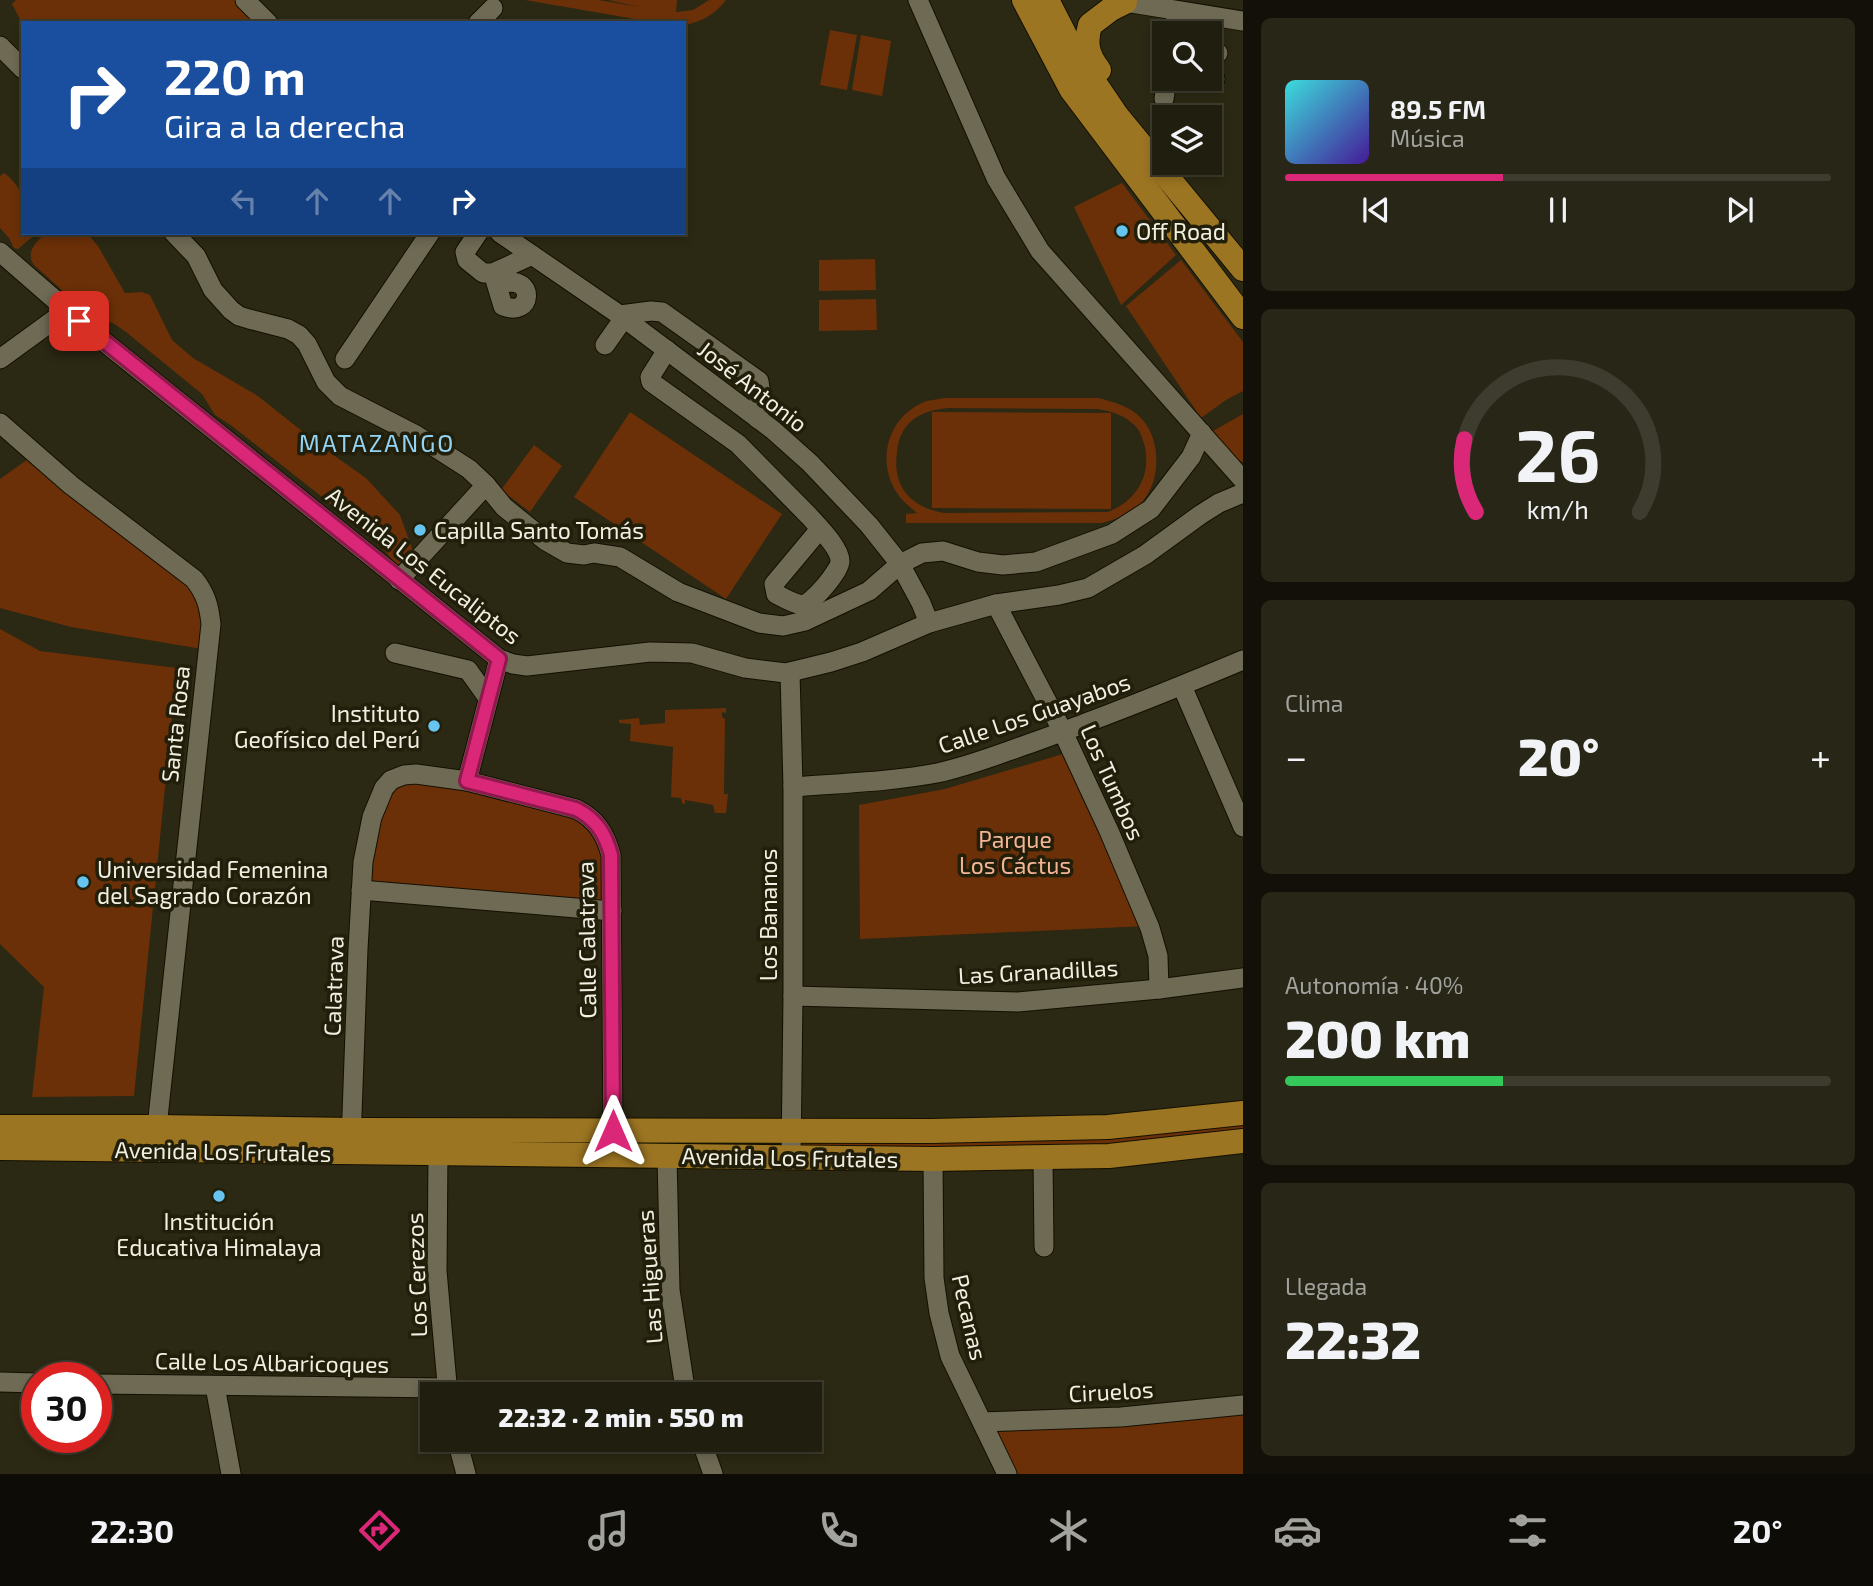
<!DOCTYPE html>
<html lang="es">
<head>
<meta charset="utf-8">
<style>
  body { margin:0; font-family:"Exo 2",sans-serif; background:#282717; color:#f1f3f6; height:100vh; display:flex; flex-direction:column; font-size:26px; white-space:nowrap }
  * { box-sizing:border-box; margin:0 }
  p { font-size:23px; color:#a2a29e }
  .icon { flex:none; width:38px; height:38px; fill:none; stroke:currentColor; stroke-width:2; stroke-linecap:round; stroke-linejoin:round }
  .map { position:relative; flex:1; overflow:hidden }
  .sheet { display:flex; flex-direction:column; gap:18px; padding:18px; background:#121008; width:630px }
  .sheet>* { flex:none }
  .hud { position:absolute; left:21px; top:21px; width:665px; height:214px; border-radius:0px; box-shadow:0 4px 10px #0003,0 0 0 2px #3d3c2e; background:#1a4fa0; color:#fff; overflow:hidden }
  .fabs { position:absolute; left:1152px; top:21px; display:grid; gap:14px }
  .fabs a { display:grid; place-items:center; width:70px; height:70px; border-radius:0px; background:#201e0e; box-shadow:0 4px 10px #0003,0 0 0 2px #3d3c2e; font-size:35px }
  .speed { position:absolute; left:21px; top:1362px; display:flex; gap:14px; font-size:35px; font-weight:700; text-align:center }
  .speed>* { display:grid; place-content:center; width:91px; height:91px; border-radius:50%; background:#201e0e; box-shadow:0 4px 10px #0003,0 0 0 2px #3d3c2e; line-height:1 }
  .speed .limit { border:10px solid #d22; background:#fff; color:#111 }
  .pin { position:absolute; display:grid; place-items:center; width:60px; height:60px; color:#fff; margin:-30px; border-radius:14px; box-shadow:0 4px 10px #0006 }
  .me { position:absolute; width:77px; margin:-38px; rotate:0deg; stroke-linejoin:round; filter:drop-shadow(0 0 5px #0008) }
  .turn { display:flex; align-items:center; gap:24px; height:147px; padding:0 28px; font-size:32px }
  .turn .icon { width:91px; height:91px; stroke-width:2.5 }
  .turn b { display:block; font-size:49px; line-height:60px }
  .lanes { display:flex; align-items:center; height:66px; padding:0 28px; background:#0003; justify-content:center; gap:35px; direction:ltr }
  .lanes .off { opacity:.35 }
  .big { font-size:52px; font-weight:800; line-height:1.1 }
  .sheet .tile { flex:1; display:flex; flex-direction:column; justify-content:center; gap:10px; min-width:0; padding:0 24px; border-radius:10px; background:#282717 }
  .sheet .dial { align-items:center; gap:0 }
  .dial svg { height:182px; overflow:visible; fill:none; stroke:#3d3c2e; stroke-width:7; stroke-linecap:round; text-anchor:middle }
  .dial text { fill:#f1f3f6; stroke:none }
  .song { display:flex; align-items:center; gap:21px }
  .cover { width:84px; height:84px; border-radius:10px; background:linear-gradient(135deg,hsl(180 70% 55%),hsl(260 70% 35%)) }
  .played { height:7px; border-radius:4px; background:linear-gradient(90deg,#db2777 40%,#3d3c2e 40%) }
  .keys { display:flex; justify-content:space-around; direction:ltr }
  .heat { display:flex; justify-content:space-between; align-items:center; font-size:38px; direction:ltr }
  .charge { height:10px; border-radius:5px; background:linear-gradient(90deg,#34c759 40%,#3d3c2e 0) }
  .trip { position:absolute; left:420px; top:1382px; width:402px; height:70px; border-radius:0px; background:#201e0e; box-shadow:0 4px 10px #0003,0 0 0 2px #3d3c2e; font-weight:800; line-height:70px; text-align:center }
  .tabs { display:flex; height:112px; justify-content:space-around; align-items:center; background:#0d0c06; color:#a2a29e }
  .tabs .icon { width:49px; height:49px }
  .tabs .on { color:#db2777 }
  .tabs b { font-size:32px; color:#f1f3f6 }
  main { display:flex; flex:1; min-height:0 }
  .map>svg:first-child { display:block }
  .green { fill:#6b3008; fill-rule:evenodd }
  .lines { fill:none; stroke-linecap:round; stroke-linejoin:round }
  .minor-casing { stroke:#131001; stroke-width:21 }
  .major-casing { stroke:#131001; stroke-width:26 }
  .minor { stroke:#6e6a54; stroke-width:19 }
  .major { stroke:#9c7522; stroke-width:24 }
  .route-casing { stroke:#8e194d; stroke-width:18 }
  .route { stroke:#db2777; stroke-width:12 }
  .poi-dot { fill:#67c4f0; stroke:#211e0a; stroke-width:2.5 }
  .labels { text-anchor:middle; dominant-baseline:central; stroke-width:7; stroke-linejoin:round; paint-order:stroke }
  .poi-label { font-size:23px; fill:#f1efe2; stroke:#211e0a; text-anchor:start }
  .street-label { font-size:23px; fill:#f1efe2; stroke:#211e0a }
  .park-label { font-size:23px; fill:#f4b594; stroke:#211e0a }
  .neighbourhood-label { font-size:24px; letter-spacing:2px; fill:#93d4f5; stroke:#211e0a }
</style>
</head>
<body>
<main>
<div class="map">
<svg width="1243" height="1474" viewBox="0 0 1243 1474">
  <rect width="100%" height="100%" fill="#2b2813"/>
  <g class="green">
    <path d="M16,0H235L257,23H23V25L12,4Z"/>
    <path d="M525,0H599L639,7L608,0H677L676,12L693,10L709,0H726C715,14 702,22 684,25V23H658Z"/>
    <path d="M830,30L857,35L847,90L820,85Z"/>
    <path d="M861,35L891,41L882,96L852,90Z"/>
    <path d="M4,173C28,191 23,206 23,233H37L18,249L14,248L9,238L0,228V176Z"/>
    <path d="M1122,183L1176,255L1121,305L1074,207Z"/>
    <path d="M46,233H87L98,246L125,293L142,292L150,295L172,340L193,358L258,396L322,447L366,478L400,515L413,551L402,565L396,564L382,548L326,500L232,426L215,415L202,394L126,332L113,323L93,318L34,265C25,252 36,242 46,233Z"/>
    <path d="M875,259L876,290L819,291V260Z"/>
    <path d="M1181,260L1243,342V391L1226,400L1201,418L1126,306Z"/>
    <path d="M876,299L877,330L819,331V300Z"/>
    <path d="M944,398H1098C1114,402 1130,406 1142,419C1162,441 1161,484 1140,504C1130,514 1114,520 1101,523H906V514L917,513C910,507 902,501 897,493C875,460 889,414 927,401C933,400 939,399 944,398ZM949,408L1097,409C1110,411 1122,414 1132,423C1140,429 1142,437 1145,447C1151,477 1136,501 1108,512L944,513C911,507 892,487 897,452C900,422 920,410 949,408Z"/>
    <path d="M630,412L782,514L726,599L574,497Z"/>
    <path d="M932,412L1111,413V509L932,508Z"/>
    <path d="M1243,414V462L1235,459L1211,438L1213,431Z"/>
    <path d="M534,445L562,466L530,512L501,490Z"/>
    <path d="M31,457L190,582L203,605L202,649L71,627L0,608V479Z"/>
    <path d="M0,629L40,651L177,668L134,1096L32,1097L44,987L0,944Z"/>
    <path d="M726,708V713L722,712V717L725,719L724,794H728L726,813H715L713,805L685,800V804L682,803L681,798L671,797L673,747L630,741L631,724L619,723V720L639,718L640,725L665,723V710Z"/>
    <path d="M1063,754L1147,926L860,939L859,805L945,789Z"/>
    <path d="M423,779L587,819L599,841L606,901L371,885V855L383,807L393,787Z"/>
    <path d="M1243,1120V1133L1105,1148L805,1150L800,1144L804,1138Z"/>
    <path d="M1243,1410V1474H1012L989,1427Z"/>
  </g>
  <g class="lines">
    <g class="minor-casing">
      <g id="minor">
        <path d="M245,0L268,23"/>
        <path d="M918,0L996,178L1040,251L1243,480"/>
        <path d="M1113,0L1243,21"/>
        <path d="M478,23L493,8"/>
        <path d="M1174,33L1177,11"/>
        <path d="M0,46L23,69"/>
        <path d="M1209,52L1218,53"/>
        <path d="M1208,79H1215"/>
        <path d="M1164,99L1167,79"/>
        <path d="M174,233L196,256L213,290L231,310L239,316L249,319L288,329L299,335L307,344L326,382L340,396L416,435L469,469L486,485L504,507L546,541L567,553L584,555L594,553L620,557L678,592L759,623L783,626L805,621L869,591L900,564L922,553L943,551L978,562L1003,565L1036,562L1112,534L1151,509L1191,457L1202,433"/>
        <path d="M478,233L465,252L467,260L483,273H493L532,255"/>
        <path d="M500,233L624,318L773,430L810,463L869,525L900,564L921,603L929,623"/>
        <path d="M0,252L92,332L499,659L513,664L527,666L650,652L692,653L745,668L786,673L831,662L862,652L929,623L961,614L996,604L1059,595L1088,588L1145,555L1200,515L1219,503L1243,493"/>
        <path d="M493,273L503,306C533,318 535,276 505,283"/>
        <path d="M620,315L651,311L662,312L759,381L760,388L758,419"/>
        <path d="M605,345L624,318"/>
        <path d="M667,350L650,377L651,382L738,444L809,516C818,526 840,548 840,561C840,571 811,605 802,605C794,604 784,598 776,594L774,584L820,529"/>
        <path d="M0,359L66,311"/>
        <path d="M345,359L430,233"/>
        <path d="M0,423L71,485L194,579C206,594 209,606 211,624L157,1127"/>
        <path d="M399,580L486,485"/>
        <path d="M996,604L1063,732L1109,831L1150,928L1158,956L1159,989"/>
        <path d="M395,653L468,670L488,698"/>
        <path d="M790,672L793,787V996L791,1158"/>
        <path d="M1182,686L1243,827"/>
        <path d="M467,781L499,659"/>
        <path d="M793,787C841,783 889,782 937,773C970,766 1002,753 1034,742C1104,717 1174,689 1243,660"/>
        <path d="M361,890L612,911"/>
        <path d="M793,996L1018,1002L1159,989L1243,978"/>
        <path d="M351,1142L358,949L363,862L372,817L384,788L391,780L404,775L416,774L467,781L576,809C596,819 605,833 611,855L613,1144"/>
        <path d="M438,1153L437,1271L448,1395"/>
        <path d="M667,1156L670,1290L686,1395"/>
        <path d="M1043,1158L1044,1247"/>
        <path d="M933,1159L934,1278L939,1313L950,1356L1007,1474"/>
        <path d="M0,1382L37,1383"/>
        <path d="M96,1384L447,1388"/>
        <path d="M215,1386L231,1474"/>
        <path d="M982,1422L1121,1417L1243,1405"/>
        <path d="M457,1440L466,1474"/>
        <path d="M701,1440L713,1474"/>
      </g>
    </g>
    <g class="major-casing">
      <g id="major">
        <path d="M1024,0L1071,89L1243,317"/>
        <path d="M1047,0L1073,51L1117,116L1243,269"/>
        <path d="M1099,70C1087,55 1085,43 1090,25L1111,9L1125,2"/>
        <path d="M0,1127H157L352,1130L931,1131L1108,1127L1243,1113"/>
        <path d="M0,1148L933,1159L1109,1156L1243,1141"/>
      </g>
    </g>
    <use href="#minor" class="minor"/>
    <use href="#major" class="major"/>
  </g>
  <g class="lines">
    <g class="route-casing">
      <path id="route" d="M79,321L499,659L467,781L576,809C596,819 605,833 611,855L613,1131"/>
    </g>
    <use href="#route" class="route"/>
  </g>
  <g class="poi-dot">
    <circle cx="1122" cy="231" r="7"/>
    <circle cx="420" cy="530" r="7"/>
    <circle cx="434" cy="726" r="7"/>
    <circle cx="83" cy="882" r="7"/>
    <circle cx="219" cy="1196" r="7"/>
  </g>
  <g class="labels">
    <g class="poi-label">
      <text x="1136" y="231">Off Road</text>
      <text x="434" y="530">Capilla Santo Tomás</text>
      <text x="420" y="713" text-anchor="end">Instituto<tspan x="420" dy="26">Geofísico del Perú</tspan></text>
      <text x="97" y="869">Universidad Femenina<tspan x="97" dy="26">del Sagrado Corazón</tspan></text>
      <text x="219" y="1221" text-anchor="middle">Institución<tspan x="219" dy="26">Educativa Himalaya</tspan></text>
    </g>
    <g class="street-label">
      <text transform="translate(753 386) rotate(38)">José Antonio</text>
      <text transform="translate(424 565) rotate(38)">Avenida Los Eucaliptos</text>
      <text transform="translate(1034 713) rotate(-19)">Calle Los Guayabos</text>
      <text transform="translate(175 724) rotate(-84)">Santa Rosa</text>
      <text transform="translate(1113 782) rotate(66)">Los Tumbos</text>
      <text transform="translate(768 915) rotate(-90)">Los Bananos</text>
      <text transform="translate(586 940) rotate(-91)">Calle Calatrava</text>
      <text transform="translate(1038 971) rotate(-3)">Las Granadillas</text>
      <text transform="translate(333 986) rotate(-88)">Calatrava</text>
      <text transform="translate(223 1151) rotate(1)">Avenida Los Frutales</text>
      <text transform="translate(790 1157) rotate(1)">Avenida Los Frutales</text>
      <text transform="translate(416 1275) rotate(-92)">Los Cerezos</text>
      <text transform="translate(649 1277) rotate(-94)">Las Higueras</text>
      <text transform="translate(970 1317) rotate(77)">Pecanas</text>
      <text transform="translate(272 1362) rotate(1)">Calle Los Albaricoques</text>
      <text transform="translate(1111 1391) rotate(-3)">Ciruelos</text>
    </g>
    <g class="park-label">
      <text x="1015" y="839">Parque<tspan x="1015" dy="26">Los Cáctus</tspan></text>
    </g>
    <g class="neighbourhood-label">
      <text x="377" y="442">MATAZANGO</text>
    </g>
  </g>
</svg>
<div class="fabs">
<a><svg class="icon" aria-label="search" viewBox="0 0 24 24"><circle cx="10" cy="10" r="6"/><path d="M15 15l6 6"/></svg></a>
<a><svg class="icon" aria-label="layers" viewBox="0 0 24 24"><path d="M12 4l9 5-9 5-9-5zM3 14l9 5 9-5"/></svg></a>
</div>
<div class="speed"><div class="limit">30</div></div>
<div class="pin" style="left:79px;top:321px;background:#d93025"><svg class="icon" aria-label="arrive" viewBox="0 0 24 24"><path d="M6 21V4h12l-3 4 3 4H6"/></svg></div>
<svg class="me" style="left:613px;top:1131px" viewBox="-20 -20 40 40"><path d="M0-17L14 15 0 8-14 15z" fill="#db2777" stroke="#fff" stroke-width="4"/></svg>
<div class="trip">22:32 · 2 min · 550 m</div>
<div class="hud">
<div class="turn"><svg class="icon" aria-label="right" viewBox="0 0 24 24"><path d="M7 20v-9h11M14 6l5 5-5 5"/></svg><div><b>220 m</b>Gira a la derecha</div></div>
<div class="lanes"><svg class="icon off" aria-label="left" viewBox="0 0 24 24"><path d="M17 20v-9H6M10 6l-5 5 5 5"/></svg><svg class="icon off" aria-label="ahead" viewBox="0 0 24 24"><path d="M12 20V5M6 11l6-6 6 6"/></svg><svg class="icon off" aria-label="ahead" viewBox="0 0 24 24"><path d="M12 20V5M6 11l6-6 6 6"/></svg><svg class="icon" aria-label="right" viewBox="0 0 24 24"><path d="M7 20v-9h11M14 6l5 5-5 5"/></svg></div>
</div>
</div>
<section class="sheet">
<div class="tile">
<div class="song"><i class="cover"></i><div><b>89.5 FM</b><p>Música</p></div></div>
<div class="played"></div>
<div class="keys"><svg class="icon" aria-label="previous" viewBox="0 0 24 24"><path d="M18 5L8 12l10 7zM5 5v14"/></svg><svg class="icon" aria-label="pause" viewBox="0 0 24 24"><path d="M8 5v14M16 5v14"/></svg><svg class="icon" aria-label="next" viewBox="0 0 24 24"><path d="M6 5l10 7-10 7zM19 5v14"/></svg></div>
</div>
<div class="tile dial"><svg viewBox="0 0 100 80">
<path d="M14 69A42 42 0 1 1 86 69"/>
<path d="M14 69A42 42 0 0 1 9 37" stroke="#db2777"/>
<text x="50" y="56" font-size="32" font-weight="700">26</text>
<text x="50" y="72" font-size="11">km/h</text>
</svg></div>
<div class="tile"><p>Clima</p>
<div class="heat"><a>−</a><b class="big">20°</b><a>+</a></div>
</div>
<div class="tile"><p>Autonomía · 40%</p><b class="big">200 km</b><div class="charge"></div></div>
<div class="tile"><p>Llegada</p><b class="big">22:32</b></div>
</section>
</main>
<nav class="tabs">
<b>22:30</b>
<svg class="icon on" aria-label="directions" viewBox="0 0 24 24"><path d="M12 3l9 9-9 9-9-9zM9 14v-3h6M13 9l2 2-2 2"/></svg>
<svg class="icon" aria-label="music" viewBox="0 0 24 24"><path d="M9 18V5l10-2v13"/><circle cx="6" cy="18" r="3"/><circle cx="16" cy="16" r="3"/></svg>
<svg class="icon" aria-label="phone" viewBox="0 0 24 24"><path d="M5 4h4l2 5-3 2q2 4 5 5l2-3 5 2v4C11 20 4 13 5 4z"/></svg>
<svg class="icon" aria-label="climate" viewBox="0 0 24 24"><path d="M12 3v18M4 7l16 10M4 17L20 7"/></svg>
<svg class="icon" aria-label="car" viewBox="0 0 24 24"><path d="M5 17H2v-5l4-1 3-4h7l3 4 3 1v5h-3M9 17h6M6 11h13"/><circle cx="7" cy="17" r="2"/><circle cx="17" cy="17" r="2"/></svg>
<svg class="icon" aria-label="filters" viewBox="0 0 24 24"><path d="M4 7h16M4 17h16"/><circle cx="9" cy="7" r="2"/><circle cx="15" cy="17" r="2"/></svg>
<b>20°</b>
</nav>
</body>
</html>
